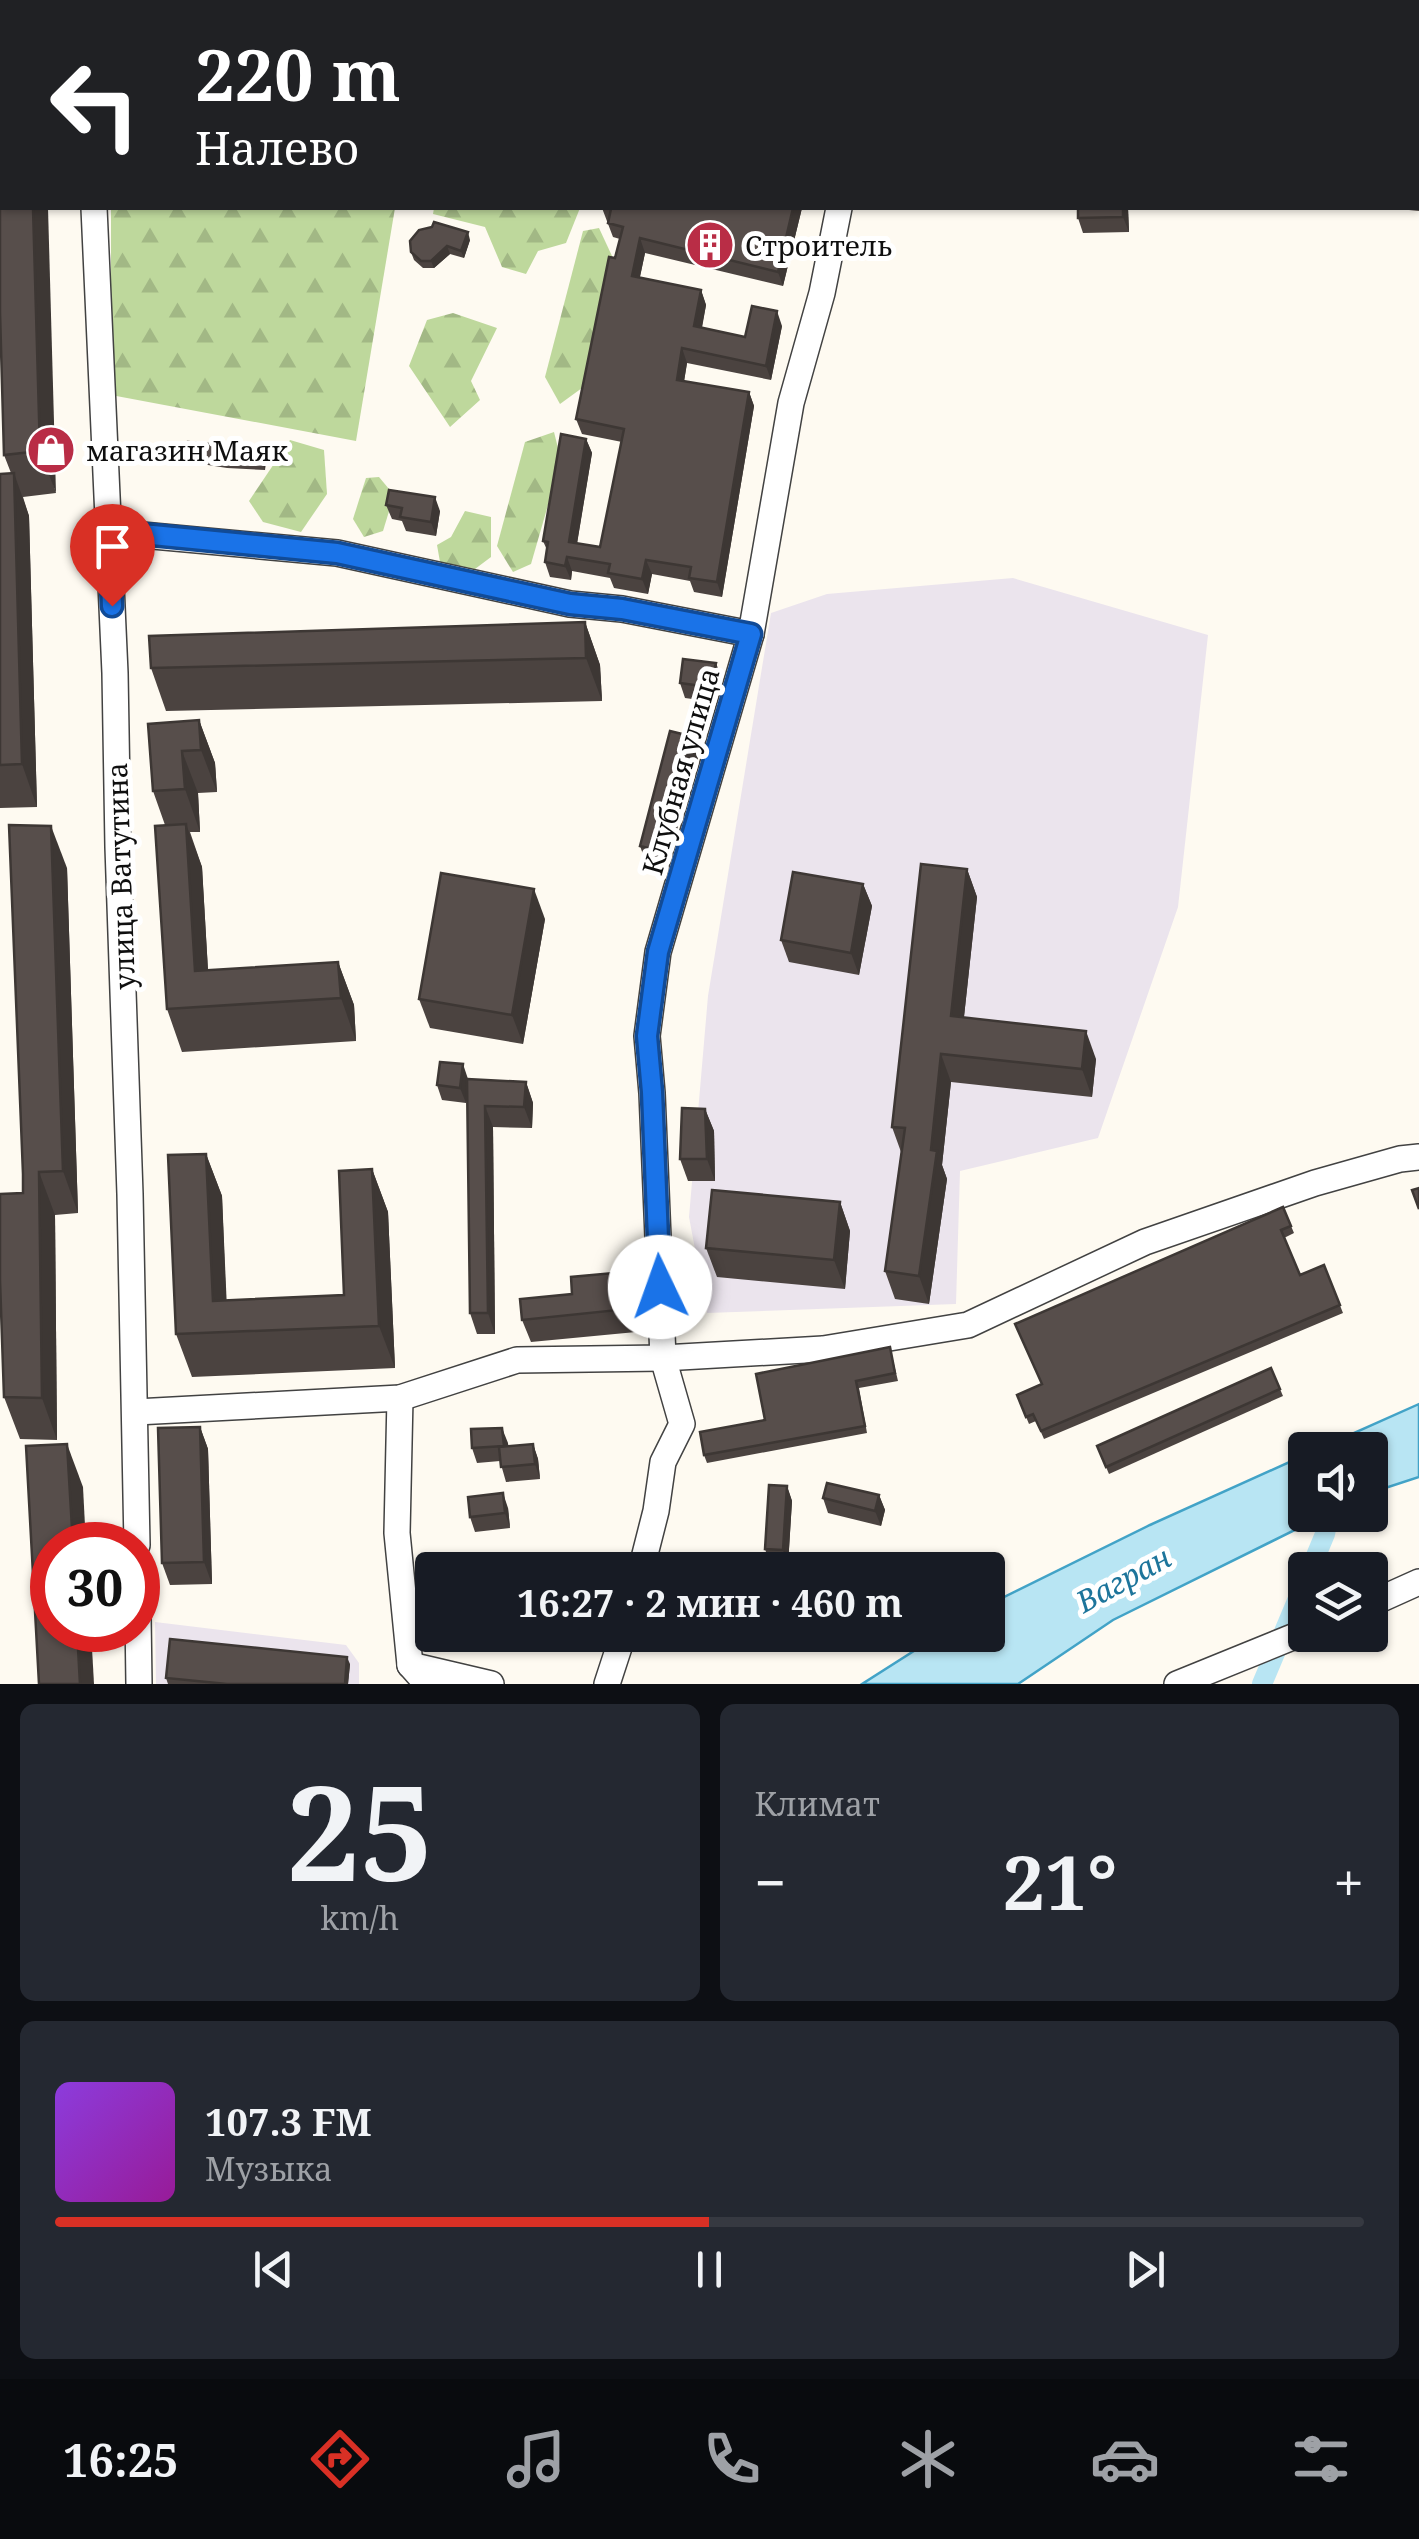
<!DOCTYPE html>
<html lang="ru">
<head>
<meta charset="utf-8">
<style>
  body { margin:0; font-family:"Noto Serif",serif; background:#242831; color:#f1f3f6; height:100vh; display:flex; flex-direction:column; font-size:38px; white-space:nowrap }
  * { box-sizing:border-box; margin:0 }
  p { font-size:32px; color:#9ea1a6 }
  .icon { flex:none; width:55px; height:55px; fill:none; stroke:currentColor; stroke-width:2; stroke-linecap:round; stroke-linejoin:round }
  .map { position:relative; height:1684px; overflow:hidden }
  .panel { display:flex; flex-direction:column; gap:20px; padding:20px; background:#0d0f14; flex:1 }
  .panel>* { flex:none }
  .top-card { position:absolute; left:0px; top:0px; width:1420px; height:210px; box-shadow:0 2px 8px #0004; background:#202124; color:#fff; overflow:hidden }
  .controls { position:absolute; left:1288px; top:1432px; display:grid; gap:20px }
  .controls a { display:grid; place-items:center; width:100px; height:100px; border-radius:10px; background:#171b24; box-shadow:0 2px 8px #0004; font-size:50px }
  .speed { position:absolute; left:30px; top:1522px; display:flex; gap:20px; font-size:50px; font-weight:700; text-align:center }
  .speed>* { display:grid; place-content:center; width:130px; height:130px; border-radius:50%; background:#171b24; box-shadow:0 2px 8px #0004; line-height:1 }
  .speed .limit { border:15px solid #d22; background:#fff; color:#111 }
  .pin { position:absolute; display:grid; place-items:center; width:85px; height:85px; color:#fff; margin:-102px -42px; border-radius:50% 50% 50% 0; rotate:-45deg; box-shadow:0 0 10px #0007 }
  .pin .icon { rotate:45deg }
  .me { position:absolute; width:110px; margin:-55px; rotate:357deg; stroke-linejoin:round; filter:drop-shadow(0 0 8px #0008) }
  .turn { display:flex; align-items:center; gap:35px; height:210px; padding:0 30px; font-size:45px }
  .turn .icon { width:130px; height:130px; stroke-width:2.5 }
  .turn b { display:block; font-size:70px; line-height:85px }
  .big { font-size:75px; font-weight:700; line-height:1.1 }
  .panel .card { flex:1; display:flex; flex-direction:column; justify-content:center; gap:15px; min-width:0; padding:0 35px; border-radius:15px; background:#242831 }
  .panel .dial { align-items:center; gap:0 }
  .dial b { font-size:130px; line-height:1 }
  .song { display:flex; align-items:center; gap:30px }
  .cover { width:120px; height:120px; border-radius:15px; background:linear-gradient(135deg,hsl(270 70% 55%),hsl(300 70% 35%)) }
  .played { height:10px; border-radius:5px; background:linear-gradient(90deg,#d93025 50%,#363941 50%) }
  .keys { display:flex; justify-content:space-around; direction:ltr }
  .heat { display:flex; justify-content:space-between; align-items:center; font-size:55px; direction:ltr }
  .panel .tiles { flex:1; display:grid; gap:20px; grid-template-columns:1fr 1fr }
  .card:last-child { grid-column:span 2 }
  .trip { position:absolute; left:415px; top:1552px; width:590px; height:100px; border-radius:10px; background:#171b24; box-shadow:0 2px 8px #0004; font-weight:700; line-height:100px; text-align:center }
  .dock { display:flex; height:160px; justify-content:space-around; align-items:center; background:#090b0e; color:#9ea1a6 }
  .dock .icon { width:70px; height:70px }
  .dock .active { color:#d93025 }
  .dock b { font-size:45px; color:#f1f3f6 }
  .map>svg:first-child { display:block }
  .industrial { fill:#ebe4ed }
  .forest { fill:url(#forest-firs) }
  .water { fill:#b8e5f3; stroke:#42a3c7; stroke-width:2.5 }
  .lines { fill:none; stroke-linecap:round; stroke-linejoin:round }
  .canal { stroke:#b8e5f3; stroke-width:20 }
  .minor-casing { stroke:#424242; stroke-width:28 }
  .major-casing { stroke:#202020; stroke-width:32 }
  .minor { stroke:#fff; stroke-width:25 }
  .major { stroke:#f2c06e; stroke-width:30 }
  .wall { fill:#4b4340 }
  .shaded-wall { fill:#3d3734 }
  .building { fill:#574e4b; stroke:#3d3734; stroke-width:2.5 }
  .route-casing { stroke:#114b97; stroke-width:25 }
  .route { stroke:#1a73e8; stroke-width:18 }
  .labels { text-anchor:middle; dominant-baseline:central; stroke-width:10; stroke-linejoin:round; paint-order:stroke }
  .poi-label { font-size:28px; fill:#0f0f0f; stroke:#fff; text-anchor:start }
  .street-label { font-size:28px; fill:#0f0f0f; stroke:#fff }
  .water-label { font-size:30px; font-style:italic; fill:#1d759b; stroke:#fff }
</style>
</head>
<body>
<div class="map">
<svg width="1419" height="1684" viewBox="0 0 1419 1684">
  <defs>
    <pattern id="forest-firs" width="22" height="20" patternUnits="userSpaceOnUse" patternTransform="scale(2.5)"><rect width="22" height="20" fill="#bed89c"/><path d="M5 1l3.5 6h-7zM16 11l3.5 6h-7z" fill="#a2b885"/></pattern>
  </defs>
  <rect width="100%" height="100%" fill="#fefaf1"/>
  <g class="industrial">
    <path d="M877,0H1419V83L1418,85V2H877Z"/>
    <path d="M1013,578L1208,635L1178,907L1098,1138L960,1171L956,1304L707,1313L689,1217L708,996L771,613L827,594Z"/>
    <path d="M155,1622L346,1645L359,1663V1684H156Z"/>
  </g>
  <g class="forest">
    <path d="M111,208H395L356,441L111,395Z"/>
    <path d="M434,208H580L566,243L538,251L526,274L502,267L485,227L433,214Z"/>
    <path d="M599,228L612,256L582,388L560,404L545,377L583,231Z"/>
    <path d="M453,313L497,328L471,381L480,400L450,427L409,366L427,320Z"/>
    <path d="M554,432L561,460L531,564L513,572L497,546L525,442Z"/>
    <path d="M290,440L324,450L327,494L301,532L263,522L249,501Z"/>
    <path d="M379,477L394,495L383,531L364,537L353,519L366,478Z"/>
    <path d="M465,511L491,517V557L475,569L440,562L437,545L451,537Z"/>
  </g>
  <g class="water">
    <path d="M1419,1404V1477L1370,1493V1450H1316Z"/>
    <path d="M1305,1455V1515H1325L1113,1620L1018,1684H862L939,1635H988V1605L1150,1525Z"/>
  </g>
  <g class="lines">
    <g class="canal">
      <path d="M1310,1570L1325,1534L1329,1515"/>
      <path d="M1262,1684L1305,1582"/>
    </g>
    <g class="minor-casing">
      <g id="minor">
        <path d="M454,2L455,0"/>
        <path d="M857,2V0"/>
        <path d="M1418,118H1419"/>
        <path d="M94,208L115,673L118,847L130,1194L137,1545"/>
        <path d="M109,535H142L337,553L570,604L622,609L751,634"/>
        <path d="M400,1398L397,1533L410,1665L427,1684"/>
        <path d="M136,1412L400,1398L517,1360L663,1358L823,1349L968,1325L1145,1242L1315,1183L1400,1159L1419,1157"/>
        <path d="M641,1570L656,1511L663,1462L682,1424L663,1358L652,1093L647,1036L658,952L751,634L791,403L822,293L839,208"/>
        <path d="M1370,1604L1419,1582"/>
        <path d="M138,1616L139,1684"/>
        <path d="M410,1665L491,1684"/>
        <path d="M607,1684L623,1635"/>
        <path d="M1177,1684L1305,1632"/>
      </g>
    </g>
    <g class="major-casing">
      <g id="major">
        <path d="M86,0V2"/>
        <path d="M0,117H2"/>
      </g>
    </g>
    <use href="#minor" class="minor"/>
    <use href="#major" class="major"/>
  </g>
  <g class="wall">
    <path d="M0,0H44V2H2V28L0,21Z"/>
    <path d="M1418,162H1419V211L1399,209L1418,208Z"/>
    <path d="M602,208H802L783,286L645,253L640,277L701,290L706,305L702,328L745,337L782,326L771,380L687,363L684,381L749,392L754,406L722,597L694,592L690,581L652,574L648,594L614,588L610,578L572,571L571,580L550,577L545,562L547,550L543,541L586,439L592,453L577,543L600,547L622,442L582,434L576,419L620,239L613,237Z"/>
    <path d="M1128,208L1129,232L1083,233L1078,218Z"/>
    <path d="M470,240L464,258L450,254L434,268H423L414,260L411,252Z"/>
    <path d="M0,312L56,493L23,497L29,516L37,807L0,808V474L11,473L4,455Z"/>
    <path d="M187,454L266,457L265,470L227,468L189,462Z"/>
    <path d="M386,505L440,511L436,536L406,531L402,521L392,519Z"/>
    <path d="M585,622L600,665L602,701L166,711L151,668Z"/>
    <path d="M716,663L721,678L714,702L685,698L680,683Z"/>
    <path d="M199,720L215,763L217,792L198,793L200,832H190L202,867L208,970L338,962L354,1005L356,1041L182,1052L167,1009L165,825L153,791Z"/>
    <path d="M698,758L664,873L648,868L640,846Z"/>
    <path d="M67,868L78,1213L55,1215L57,1440L20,1439L4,1397L23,1193Z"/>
    <path d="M967,869L977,897L964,1017L1096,1059L1092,1097L951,1082L942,1165L947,1179L929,1304L895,1299L885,1271L901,1152L892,1127Z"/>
    <path d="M863,884L872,906L859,975L789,962L781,940Z"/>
    <path d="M545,919L523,1044L430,1028L419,999Z"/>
    <path d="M468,1079L526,1082L533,1103L532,1128L493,1127L495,1334H477L470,1313L467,1094L466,1103L442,1100L437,1085Z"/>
    <path d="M705,1109L714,1131L715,1181H688L680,1159Z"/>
    <path d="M206,1154L222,1196L226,1300L344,1295L372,1169L388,1212L395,1368L192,1377L176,1334Z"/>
    <path d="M840,1202L850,1231L845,1289L717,1277L706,1248Z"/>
    <path d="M1283,1207L1294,1233L1284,1238L1300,1275L1324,1265L1343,1313L1044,1439L1036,1421L1029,1424L1017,1395L1042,1384Z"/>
    <path d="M632,1294L636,1332L531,1342L522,1320Z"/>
    <path d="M890,1347L898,1381L859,1388L867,1433L707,1463L704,1455Z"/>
    <path d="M1271,1368L1283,1396L1109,1474L1097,1446Z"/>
    <path d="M200,1427L208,1449L212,1584L170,1585L162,1563Z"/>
    <path d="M508,1443V1446L533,1444L538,1459L540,1479L506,1482L500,1461L477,1463L472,1448Z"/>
    <path d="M787,1486L792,1501L788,1565L770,1564L765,1549Z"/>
    <path d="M879,1495L885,1510L881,1526L828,1513L823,1498Z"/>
    <path d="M508,1508L510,1528L475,1532L470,1517Z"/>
    <path d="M350,1664L348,1684H168L166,1678Z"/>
  </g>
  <g class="shaded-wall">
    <path d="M787,0H807L806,2H787Z"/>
    <path d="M33,208H48L56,493L40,451Z"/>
    <path d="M793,208H802L783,286L778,272Z"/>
    <path d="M1123,208H1128L1129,232L1123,217Z"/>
    <path d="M468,232L470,240L464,258L461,251Z"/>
    <path d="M640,238L645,253L637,290L632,276Z"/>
    <path d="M447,246L450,254L434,268L431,261Z"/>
    <path d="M701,290L706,305L699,341L694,326Z"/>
    <path d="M777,311L782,326L771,380L766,366Z"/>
    <path d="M682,348L687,363L682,394L677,380Z"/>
    <path d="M749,392L754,406L722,597L717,582Z"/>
    <path d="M586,439L592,453L575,556L569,542Z"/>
    <path d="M263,449L266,457L265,470L262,462Z"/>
    <path d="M14,473L29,516L37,807L22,764Z"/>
    <path d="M435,497L440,511L436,536L431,522Z"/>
    <path d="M567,557L572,571L571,580L565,566Z"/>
    <path d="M646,560L652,574L648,594L642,579Z"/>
    <path d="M585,622L600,665L602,701L586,658Z"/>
    <path d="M716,663L721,678L714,702L709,687Z"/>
    <path d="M199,720L215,763L217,792L201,750Z"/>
    <path d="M690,736L698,758L664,873L656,850Z"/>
    <path d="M182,751L198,793L200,832L185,789Z"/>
    <path d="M186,824L202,867L210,1006L195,971Z"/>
    <path d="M51,826L67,868L78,1213L63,1171Z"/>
    <path d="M967,869L977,897L961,1044L951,1016Z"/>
    <path d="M863,884L872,906L859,975L851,953Z"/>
    <path d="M534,889L545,919L523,1044L512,1015Z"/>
    <path d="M338,962L354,1005L356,1041L341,998Z"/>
    <path d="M1086,1031L1096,1059L1092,1097L1082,1069Z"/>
    <path d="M941,1054L951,1082L942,1165L947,1179L929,1304L919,1276Z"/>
    <path d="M463,1064L468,1079L466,1103L460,1088Z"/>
    <path d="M526,1082L533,1103L532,1128L524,1107Z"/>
    <path d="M485,1106L493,1127L495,1334L488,1313Z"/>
    <path d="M705,1109L714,1131L715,1181L707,1159Z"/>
    <path d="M206,1154L222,1196L228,1332L213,1301Z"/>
    <path d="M372,1169L388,1212L395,1368L379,1326Z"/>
    <path d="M39,1172L55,1215L57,1440L42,1398Z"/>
    <path d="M840,1202L850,1231L845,1289L834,1260Z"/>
    <path d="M624,1272L632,1294L636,1332L628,1309Z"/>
    <path d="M200,1427L208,1449L212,1584L204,1562Z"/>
    <path d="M502,1428L508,1443L509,1461L504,1446Z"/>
    <path d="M67,1444L83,1487L86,1545H73Z"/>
    <path d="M533,1444L538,1459L540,1479L535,1464Z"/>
    <path d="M787,1486L792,1501L788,1565L783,1550Z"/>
    <path d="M503,1493L508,1508L510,1528L505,1513Z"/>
    <path d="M879,1495L885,1510L881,1526L875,1511Z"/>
    <path d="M77,1630H91L94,1684H80Z"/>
    <path d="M347,1657L350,1664L348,1684H345Z"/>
  </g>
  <g class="building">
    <rect x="137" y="0" width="268" height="2"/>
    <path d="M494,0H623L637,2H494Z"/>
    <path d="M647,0H682L685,1V2H647Z"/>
    <rect x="749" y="0" width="38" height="2"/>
    <rect x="1418" y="162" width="1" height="35"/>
    <path d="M0,164H2V208H33L40,451L4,455L0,312Z"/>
    <path d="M607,208H793L778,272L640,238L632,276L701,290L694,326L745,337L752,306L777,311L766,366L682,348L677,380L749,392L717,582L689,578L691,567L646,560L642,579L608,573L610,564L567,557L565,566L545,562L548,542L543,541L561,434L586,439L569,542L600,547L624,429L576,419L609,257L615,258L623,227L608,223L611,209Z"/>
    <path d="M1078,208H1123V217L1078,218Z"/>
    <path d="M434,222L468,232L461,251L447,246L431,261H421L411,252L410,241L419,230L432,227Z"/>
    <path d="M188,442L263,449L262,462L224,461L187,454Z"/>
    <path d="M14,473L22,764L0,765V474Z"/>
    <path d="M389,490L435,497L431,522L400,517L402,508L386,505Z"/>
    <path d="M585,622L586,658L151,668L149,636Z"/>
    <path d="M683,659L716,663L709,687L680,683Z"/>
    <path d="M199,720L201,750L182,751L185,789L153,791L148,724Z"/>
    <path d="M670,731L690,736L656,850L640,846Z"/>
    <path d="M186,824L195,971L338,962L341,998L167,1009L155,826Z"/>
    <path d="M9,825L51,826L63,1171L39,1172L42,1398L4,1397L0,1280V1194L23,1193V1174Z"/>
    <path d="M921,864L967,869L951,1016L1086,1031L1082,1069L941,1054L931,1150L937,1151L919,1276L885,1271L905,1128L892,1127Z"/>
    <path d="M793,872L863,884L851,953L781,940Z"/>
    <path d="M441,873L534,889L512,1015L419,999Z"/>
    <path d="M440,1062L463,1064L460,1088L437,1085Z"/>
    <path d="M467,1079L526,1082L524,1107L485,1106L488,1313H470Z"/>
    <path d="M682,1108L705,1109L707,1159H680Z"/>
    <path d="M206,1154L213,1301L344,1295L339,1171L372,1169L379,1326L176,1334L168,1155Z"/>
    <path d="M1419,1188V1209L1412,1190Z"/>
    <path d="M712,1190L840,1202L834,1260L706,1248Z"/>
    <path d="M1283,1207L1291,1226L1281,1230L1300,1275L1324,1265L1340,1305L1041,1431L1033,1414L1026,1417L1017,1395L1042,1384L1015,1324Z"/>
    <path d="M624,1272L628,1309L522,1320L520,1299L572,1294L571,1277Z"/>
    <path d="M890,1347L895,1373L856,1381L865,1426L704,1455L700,1432L765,1420L756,1374Z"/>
    <path d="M1271,1368L1280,1389L1106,1467L1097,1446Z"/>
    <path d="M200,1427L204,1562L162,1563L158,1428Z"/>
    <path d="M502,1428L504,1446L472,1448L471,1429Z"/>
    <path d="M67,1444L73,1545H52V1630H77L80,1684H39L26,1446Z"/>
    <path d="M533,1444L535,1464L501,1467L499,1447Z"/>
    <path d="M827,1483L879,1495L875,1511L823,1498Z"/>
    <path d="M769,1485L787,1486L783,1550L765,1549Z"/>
    <path d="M503,1493L505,1513L470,1517L468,1497Z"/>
    <path d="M170,1639L347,1657L345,1684H227L166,1678Z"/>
  </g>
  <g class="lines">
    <g class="route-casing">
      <path id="route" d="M112,606L109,535L142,534L337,553L570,604L622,609L751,634L658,952L647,1036L652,1092L660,1287"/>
    </g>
    <use href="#route" class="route"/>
  </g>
  <defs>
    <g id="building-disc" transform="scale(2.5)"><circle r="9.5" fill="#b92d46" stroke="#fff"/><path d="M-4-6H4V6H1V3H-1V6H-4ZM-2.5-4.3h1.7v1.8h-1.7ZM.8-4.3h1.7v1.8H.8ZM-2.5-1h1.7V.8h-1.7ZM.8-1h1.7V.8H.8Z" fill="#fff"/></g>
    <g id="shop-disc" transform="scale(2.5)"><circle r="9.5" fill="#b92d46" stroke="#fff"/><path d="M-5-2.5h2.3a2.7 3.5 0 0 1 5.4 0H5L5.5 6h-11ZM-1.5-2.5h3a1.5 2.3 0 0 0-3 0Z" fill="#fff"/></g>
  </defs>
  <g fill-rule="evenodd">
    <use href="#building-disc" x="710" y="245"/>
    <use href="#shop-disc" x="51" y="450"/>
  </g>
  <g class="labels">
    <g class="poi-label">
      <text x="745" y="245">Строитель</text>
      <text x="86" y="450">магазин Маяк</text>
    </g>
    <g class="street-label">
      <text transform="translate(680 771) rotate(-74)">Клубная улица</text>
      <text transform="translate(120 876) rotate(-92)">улица Ватутина</text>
    </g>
    <g class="water-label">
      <text transform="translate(1123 1579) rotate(-29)">Вагран</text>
    </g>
  </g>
</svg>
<div class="controls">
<a><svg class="icon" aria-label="sound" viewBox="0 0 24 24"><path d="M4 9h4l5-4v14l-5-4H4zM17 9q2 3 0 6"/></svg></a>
<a><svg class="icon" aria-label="layers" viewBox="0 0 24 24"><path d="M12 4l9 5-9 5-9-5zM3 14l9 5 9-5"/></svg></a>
</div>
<div class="speed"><div class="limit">30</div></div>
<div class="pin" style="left:112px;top:606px;background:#d93025"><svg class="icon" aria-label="arrive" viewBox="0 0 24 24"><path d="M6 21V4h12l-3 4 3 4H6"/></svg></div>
<svg class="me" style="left:660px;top:1287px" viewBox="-20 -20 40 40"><circle r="19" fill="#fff"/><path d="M0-13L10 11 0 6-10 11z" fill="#1a73e8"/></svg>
<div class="trip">16:27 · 2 мин · 460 m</div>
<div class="top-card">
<div class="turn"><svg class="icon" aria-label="left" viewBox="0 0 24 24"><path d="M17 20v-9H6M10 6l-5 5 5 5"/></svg><div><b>220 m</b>Налево</div></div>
</div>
</div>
<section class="panel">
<div class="tiles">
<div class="card dial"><b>25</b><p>km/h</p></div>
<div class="card"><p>Климат</p>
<div class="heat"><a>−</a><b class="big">21°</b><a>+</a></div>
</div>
<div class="card">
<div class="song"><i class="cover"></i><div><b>107.3 FM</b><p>Музыка</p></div></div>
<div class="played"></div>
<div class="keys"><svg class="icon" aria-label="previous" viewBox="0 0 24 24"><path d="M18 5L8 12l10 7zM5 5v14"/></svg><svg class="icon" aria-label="pause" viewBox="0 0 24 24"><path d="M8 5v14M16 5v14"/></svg><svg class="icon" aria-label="next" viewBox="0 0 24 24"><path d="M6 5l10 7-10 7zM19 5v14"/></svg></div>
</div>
</div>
</section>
<nav class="dock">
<b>16:25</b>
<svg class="icon active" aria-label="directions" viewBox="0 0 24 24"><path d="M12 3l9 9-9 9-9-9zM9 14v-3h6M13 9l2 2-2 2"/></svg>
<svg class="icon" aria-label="music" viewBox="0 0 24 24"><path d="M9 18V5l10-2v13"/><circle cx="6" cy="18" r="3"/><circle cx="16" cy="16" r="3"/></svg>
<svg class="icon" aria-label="phone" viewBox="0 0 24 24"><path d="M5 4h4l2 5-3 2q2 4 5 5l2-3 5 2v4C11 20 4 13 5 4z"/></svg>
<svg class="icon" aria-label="climate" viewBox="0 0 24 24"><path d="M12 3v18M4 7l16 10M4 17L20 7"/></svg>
<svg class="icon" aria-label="car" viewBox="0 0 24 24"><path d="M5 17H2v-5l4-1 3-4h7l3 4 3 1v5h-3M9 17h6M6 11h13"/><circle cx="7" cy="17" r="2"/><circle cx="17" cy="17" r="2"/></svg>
<svg class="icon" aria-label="filters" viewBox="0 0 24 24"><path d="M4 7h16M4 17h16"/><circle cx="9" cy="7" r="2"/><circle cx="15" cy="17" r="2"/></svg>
</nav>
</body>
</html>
